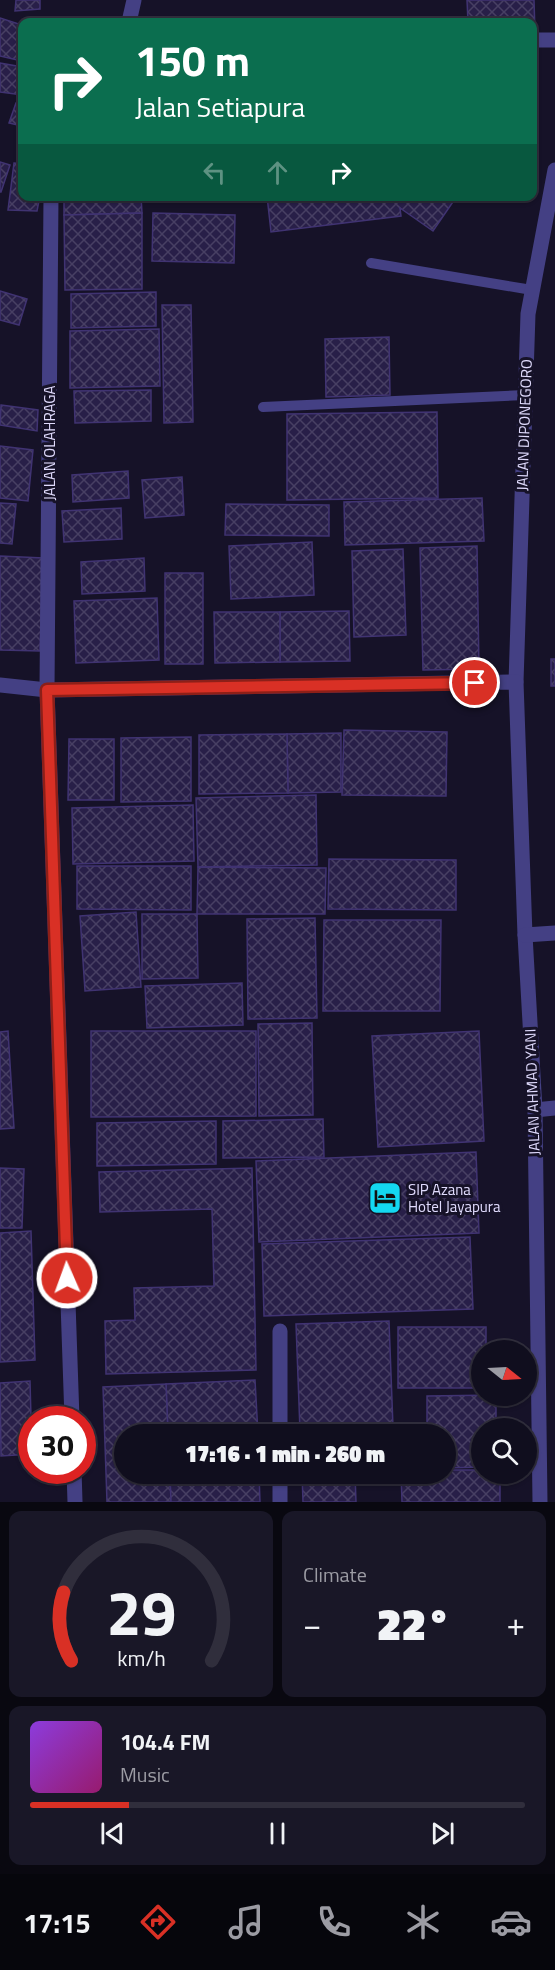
<!DOCTYPE html>
<html lang="en">
<head>
<meta charset="utf-8">
<style>
  body { margin:0; font-family:"Titillium Web",sans-serif; background:#191727; color:#f1f3f6; height:100vh; display:flex; flex-direction:column; font-size:22px; white-space:nowrap }
  * { box-sizing:border-box; margin:0 }
  p { font-size:20px; color:#9c9ca4 }
  .icon { flex:none; width:33px; height:33px; fill:none; stroke:currentColor; stroke-width:2; stroke-linecap:round; stroke-linejoin:round }
  .map { position:relative; height:1502px; overflow:hidden }
  .sheet { display:flex; flex-direction:column; gap:9px; padding:9px; background:#090810; flex:1 }
  .sheet>* { flex:none }
  .hud { position:absolute; left:18px; top:18px; width:519px; height:183px; border-radius:12px; box-shadow:0 2px 4px #0004,0 0 0 2px #302e3c; background:#0b6e4f; color:#fff; overflow:hidden }
  .needle { width:39px; rotate:108deg }
  .controls { position:absolute; left:471px; top:1340px; display:grid; gap:12px }
  .controls a { display:grid; place-items:center; width:66px; height:66px; border-radius:50%; background:#100e1e; box-shadow:0 2px 4px #0004,0 0 0 2px #302e3c; font-size:30px }
  .speed { position:absolute; left:18px; top:1406px; display:flex; gap:12px; font-size:30px; font-weight:700; text-align:center }
  .speed>* { display:grid; place-content:center; width:78px; height:78px; border-radius:50%; background:#100e1e; box-shadow:0 2px 4px #0004,0 0 0 2px #302e3c; line-height:1 }
  .speed .limit { border:9px solid #d22; background:#fff; color:#111 }
  .pin { position:absolute; display:grid; place-items:center; width:51px; height:51px; color:#fff; margin:-26px; border:3px solid #fff; border-radius:50%; box-shadow:0 2px 6px #0007 }
  .me { position:absolute; width:66px; margin:-33px; rotate:358deg; stroke-linejoin:round; filter:drop-shadow(0 0 4px #0008) }
  .turn { display:flex; align-items:center; gap:21px; height:126px; padding:0 18px; font-size:27px }
  .turn .icon { width:78px; height:78px; stroke-width:2.5 }
  .turn b { display:block; font-size:42px; line-height:51px }
  .lanes { display:flex; align-items:center; height:57px; padding:0 18px; background:#0003; justify-content:center; gap:30px; direction:ltr }
  .lanes .off { opacity:.35 }
  .big { font-size:45px; font-weight:800; line-height:1.1 }
  .sheet .card { flex:1; display:flex; flex-direction:column; justify-content:center; gap:9px; min-width:0; padding:0 21px; border-radius:12px; background:#191727 }
  .sheet .dial { align-items:center; gap:0 }
  .dial svg { height:156px; overflow:visible; fill:none; stroke:#302e3c; stroke-width:7; stroke-linecap:round; text-anchor:middle }
  .dial text { fill:#f1f3f6; stroke:none }
  .song { display:flex; align-items:center; gap:18px }
  .cover { width:72px; height:72px; border-radius:9px; background:linear-gradient(135deg,hsl(270 70% 55%),hsl(320 70% 35%)) }
  .played { height:6px; border-radius:3px; background:linear-gradient(90deg,#d93025 20%,#302e3c 20%) }
  .keys { display:flex; justify-content:space-around; direction:ltr }
  .heat { display:flex; justify-content:space-between; align-items:center; font-size:33px; direction:ltr }
  .sheet .tiles { flex:1; display:grid; gap:9px; grid-template-columns:1fr 1fr }
  .card:last-child { grid-column:span 2 }
  .trip { position:absolute; left:114px; top:1424px; width:342px; height:60px; border-radius:30px; background:#100e1e; box-shadow:0 2px 4px #0004,0 0 0 2px #302e3c; font-weight:800; line-height:60px; text-align:center }
  .tabs { display:flex; height:96px; justify-content:space-around; align-items:center; background:#06060c; color:#9c9ca4 }
  .tabs .icon { width:42px; height:42px }
  .tabs .active { color:#d93025 }
  .tabs b { font-size:27px; color:#f1f3f6 }
  .map>svg:first-child { display:block }
  .building { fill:url(#building-cross-hatch); stroke:#403372; stroke-width:1.5 }
  .lines { fill:none; stroke-linecap:round; stroke-linejoin:round }
  .service { stroke:#444084; stroke-width:10 }
  .minor { stroke:#444084; stroke-width:15 }
  .tertiary { stroke:#444084; stroke-width:15 }
  .route-casing { stroke:#8d1f18; stroke-width:15 }
  .route { stroke:#d93025; stroke-width:10 }
  .labels { text-anchor:middle; dominant-baseline:central; stroke-width:6; stroke-linejoin:round; paint-order:stroke }
  .street-label { font-size:15px; fill:#e0dbfd; stroke:#161228 }
  .poi-label { font-size:15px; fill:#e0dbfd; stroke:#161228; text-anchor:start }
</style>
</head>
<body>
<div class="map">
<svg width="555" height="1502" viewBox="0 0 555 1502">
  <defs>
    <pattern id="building-cross-hatch" width="8" height="8" patternUnits="userSpaceOnUse" patternTransform="scale(1.5)"><rect width="8" height="8" fill="#281f48"/><path d="M0 0l8 8M0 8l8-8" fill="none" stroke="#473f63"/></pattern>
  </defs>
  <rect width="100%" height="100%" fill="#161228"/>
  <g class="building">
    <path d="M16,0H40V9L15,11Z"/>
    <path d="M467,0H534L535,33H532V22H468Z"/>
    <path d="M0,18L22,25V61L0,56Z"/>
    <path d="M0,63L22,67V95L0,92Z"/>
    <path d="M22,102V126L9,123L16,103Z"/>
    <path d="M0,162L10,165L1,192H0Z"/>
    <path d="M14,163L22,164V196H40L37,211L8,210Z"/>
    <path d="M64,196H141L142,213L64,215Z"/>
    <path d="M267,196H457L433,231L400,208L401,216L271,232Z"/>
    <path d="M142,213V289L65,290L64,215Z"/>
    <path d="M153,213L235,215L234,263L152,261Z"/>
    <path d="M0,291L27,299L19,325L0,320Z"/>
    <path d="M156,292V326L71,328V294Z"/>
    <path d="M162,305H191L193,422L164,423Z"/>
    <path d="M159,329L160,386L70,388V331Z"/>
    <path d="M389,337L390,395L326,397L325,339Z"/>
    <path d="M151,390V421L75,423L74,391Z"/>
    <path d="M1,405L38,410L37,431L0,425Z"/>
    <path d="M437,412L438,498L287,500V414Z"/>
    <path d="M0,446L33,450L28,501L0,498Z"/>
    <path d="M128,471L129,498L73,502L72,475Z"/>
    <path d="M182,477L184,515L145,518L142,480Z"/>
    <path d="M482,498L484,541L345,545L344,502Z"/>
    <path d="M0,503L16,504L12,544L0,543Z"/>
    <path d="M226,504L329,505V536L225,535Z"/>
    <path d="M121,508L122,539L64,542L62,511Z"/>
    <path d="M312,542L314,595L231,599L229,546Z"/>
    <path d="M477,546L479,669L423,670L420,548Z"/>
    <path d="M403,549L406,635L354,637L352,551Z"/>
    <path d="M0,556L43,558L40,651L0,650Z"/>
    <path d="M144,558L145,591L82,594L81,562Z"/>
    <rect x="165" y="573" width="38" height="91"/>
    <path d="M157,598L159,660L76,663L74,601Z"/>
    <path d="M349,611L350,661L280,662V612Z"/>
    <path d="M214,612H280V662L215,663Z"/>
    <rect x="551" y="659" width="4" height="27"/>
    <path d="M344,730L447,732L446,796L342,795Z"/>
    <path d="M341,733V792L288,793L287,734Z"/>
    <path d="M287,734L288,793L199,794V735Z"/>
    <path d="M191,737V801L121,802V738Z"/>
    <path d="M69,739H114V800H68Z"/>
    <path d="M316,795L317,865L198,867L196,798Z"/>
    <path d="M193,805L194,861L73,864L72,808Z"/>
    <path d="M329,859L456,860V910L328,909Z"/>
    <path d="M77,866H191V910L77,909Z"/>
    <path d="M198,867L326,868L325,914H197Z"/>
    <path d="M136,912L141,987L85,991L80,916Z"/>
    <path d="M142,914H197L198,978L142,979Z"/>
    <path d="M315,918L317,1018L248,1019L247,919Z"/>
    <path d="M324,920H441L440,1011H323Z"/>
    <path d="M242,983L243,1025L147,1028L145,986Z"/>
    <path d="M312,1023L313,1115L259,1116L258,1024Z"/>
    <path d="M8,1031L14,1128L0,1129V1032Z"/>
    <path d="M91,1031H256V1116L91,1117Z"/>
    <path d="M479,1031L484,1141L378,1147L372,1036Z"/>
    <path d="M323,1119L324,1157L223,1158V1121Z"/>
    <path d="M216,1121V1164L97,1166V1123Z"/>
    <path d="M476,1152L479,1233L259,1242L256,1161Z"/>
    <path d="M0,1168L24,1169L22,1228H0Z"/>
    <path d="M252,1168L256,1370L106,1374L105,1321L135,1320L134,1288L214,1286L212,1209L100,1212L99,1172Z"/>
    <path d="M31,1231L35,1360L0,1362V1233Z"/>
    <path d="M470,1237L473,1309L264,1316L262,1244Z"/>
    <path d="M389,1321L393,1427L300,1431L296,1324Z"/>
    <path d="M398,1327H486V1350H482V1388H398Z"/>
    <path d="M255,1380L258,1434H168L166,1384Z"/>
    <path d="M30,1381L32,1454L1,1456L0,1383Z"/>
    <path d="M166,1384L168,1434H124V1473H170L171,1502H107L103,1387Z"/>
    <path d="M496,1395V1428H482V1467L446,1468V1434H427V1396Z"/>
    <path d="M354,1432V1434H300Z"/>
    <path d="M446,1470H482V1473H500V1502H402L401,1473H446Z"/>
    <path d="M170,1473H259L260,1502H171Z"/>
    <path d="M302,1473H355L356,1502H303Z"/>
  </g>
  <g class="lines">
    <g class="service">
      <path d="M371,263L532,290"/>
      <path d="M263,407L525,395"/>
    </g>
    <g class="minor">
      <path d="M129,22L134,0"/>
      <path d="M532,40H555"/>
      <path d="M51,196L47,690L72,1419"/>
      <path d="M516,682L528,314L555,170"/>
      <path d="M280,1331V1434"/>
      <path d="M74,1470L75,1502"/>
      <path d="M280,1473V1502"/>
    </g>
    <g class="tertiary">
      <path d="M0,685L47,690L516,682L525,935L535,1110L540,1502"/>
      <path d="M525,935L555,933"/>
      <path d="M535,1110L555,1108"/>
    </g>
  </g>
  <g class="lines">
    <g class="route-casing">
      <path id="route" d="M67,1278L47,690L475,683"/>
    </g>
    <use href="#route" class="route"/>
  </g>
  <defs>
    <g id="hotel-square" transform="scale(1.725)"><rect x="-9" y="-9" width="18" height="18" rx="4" fill="#14d7f0" stroke="#161228"/><path d="M-6-4.5h1.5V1H6V5H4.5V3h-9V5H-6ZM-4 0a1.8 1.8 0 1 1 3.6 0ZM.5 0V-2.5h3Q6-2.5 6 0Z" fill="#111"/></g>
  </defs>
  <g fill-rule="evenodd">
    <use href="#hotel-square" x="385" y="1198"/>
  </g>
  <g class="labels">
    <g class="street-label">
      <text transform="translate(524 425) rotate(-88)">JALAN DIPONEGORO</text>
      <text transform="translate(49 443) rotate(-90)">JALAN OLAHRAGA</text>
      <text transform="translate(532 1092) rotate(-92)">JALAN AHMAD YANI</text>
    </g>
    <g class="poi-label">
      <text x="408" y="1189">SIP Azana<tspan x="408" dy="17">Hotel Jayapura</tspan></text>
    </g>
  </g>
</svg>
<div class="controls">
<a><svg class="needle" viewBox="-14 -14 28 28"><path d="M0-13l5 13h-10z" fill="#e53935"/><path d="M0 13l5-13h-10z" fill="#9c9ca4"/></svg></a>
<a><svg class="icon" aria-label="search" viewBox="0 0 24 24"><circle cx="10" cy="10" r="6"/><path d="M15 15l6 6"/></svg></a>
</div>
<div class="speed"><div class="limit">30</div></div>
<div class="pin" style="left:475px;top:683px;background:#d93025"><svg class="icon" aria-label="arrive" viewBox="0 0 24 24"><path d="M6 21V4h12l-3 4 3 4H6"/></svg></div>
<svg class="me" style="left:67px;top:1278px" viewBox="-20 -20 40 40"><circle r="17" fill="#d93025" stroke="#fff" stroke-width="3"/><path d="M0-11L8 9 0 5-8 9z" fill="#fff"/></svg>
<div class="trip">17:16 · 1 min · 260 m</div>
<div class="hud">
<div class="turn"><svg class="icon" aria-label="right" viewBox="0 0 24 24"><path d="M7 20v-9h11M14 6l5 5-5 5"/></svg><div><b>150 m</b>Jalan Setiapura</div></div>
<div class="lanes"><svg class="icon off" aria-label="left" viewBox="0 0 24 24"><path d="M17 20v-9H6M10 6l-5 5 5 5"/></svg><svg class="icon off" aria-label="ahead" viewBox="0 0 24 24"><path d="M12 20V5M6 11l6-6 6 6"/></svg><svg class="icon" aria-label="right" viewBox="0 0 24 24"><path d="M7 20v-9h11M14 6l5 5-5 5"/></svg></div>
</div>
</div>
<section class="sheet">
<div class="tiles">
<div class="card dial"><svg viewBox="0 0 100 80">
<path d="M14 69A42 42 0 1 1 86 69"/>
<path d="M14 69A42 42 0 0 1 10 34" stroke="#d93025"/>
<text x="50" y="56" font-size="32" font-weight="700">29</text>
<text x="50" y="72" font-size="11">km/h</text>
</svg></div>
<div class="card"><p>Climate</p>
<div class="heat"><a>−</a><b class="big">22°</b><a>+</a></div>
</div>
<div class="card">
<div class="song"><i class="cover"></i><div><b>104.4 FM</b><p>Music</p></div></div>
<div class="played"></div>
<div class="keys"><svg class="icon" aria-label="previous" viewBox="0 0 24 24"><path d="M18 5L8 12l10 7zM5 5v14"/></svg><svg class="icon" aria-label="pause" viewBox="0 0 24 24"><path d="M8 5v14M16 5v14"/></svg><svg class="icon" aria-label="next" viewBox="0 0 24 24"><path d="M6 5l10 7-10 7zM19 5v14"/></svg></div>
</div>
</div>
</section>
<nav class="tabs">
<b>17:15</b>
<svg class="icon active" aria-label="directions" viewBox="0 0 24 24"><path d="M12 3l9 9-9 9-9-9zM9 14v-3h6M13 9l2 2-2 2"/></svg>
<svg class="icon" aria-label="music" viewBox="0 0 24 24"><path d="M9 18V5l10-2v13"/><circle cx="6" cy="18" r="3"/><circle cx="16" cy="16" r="3"/></svg>
<svg class="icon" aria-label="phone" viewBox="0 0 24 24"><path d="M5 4h4l2 5-3 2q2 4 5 5l2-3 5 2v4C11 20 4 13 5 4z"/></svg>
<svg class="icon" aria-label="climate" viewBox="0 0 24 24"><path d="M12 3v18M4 7l16 10M4 17L20 7"/></svg>
<svg class="icon" aria-label="car" viewBox="0 0 24 24"><path d="M5 17H2v-5l4-1 3-4h7l3 4 3 1v5h-3M9 17h6M6 11h13"/><circle cx="7" cy="17" r="2"/><circle cx="17" cy="17" r="2"/></svg>
</nav>
</body>
</html>
